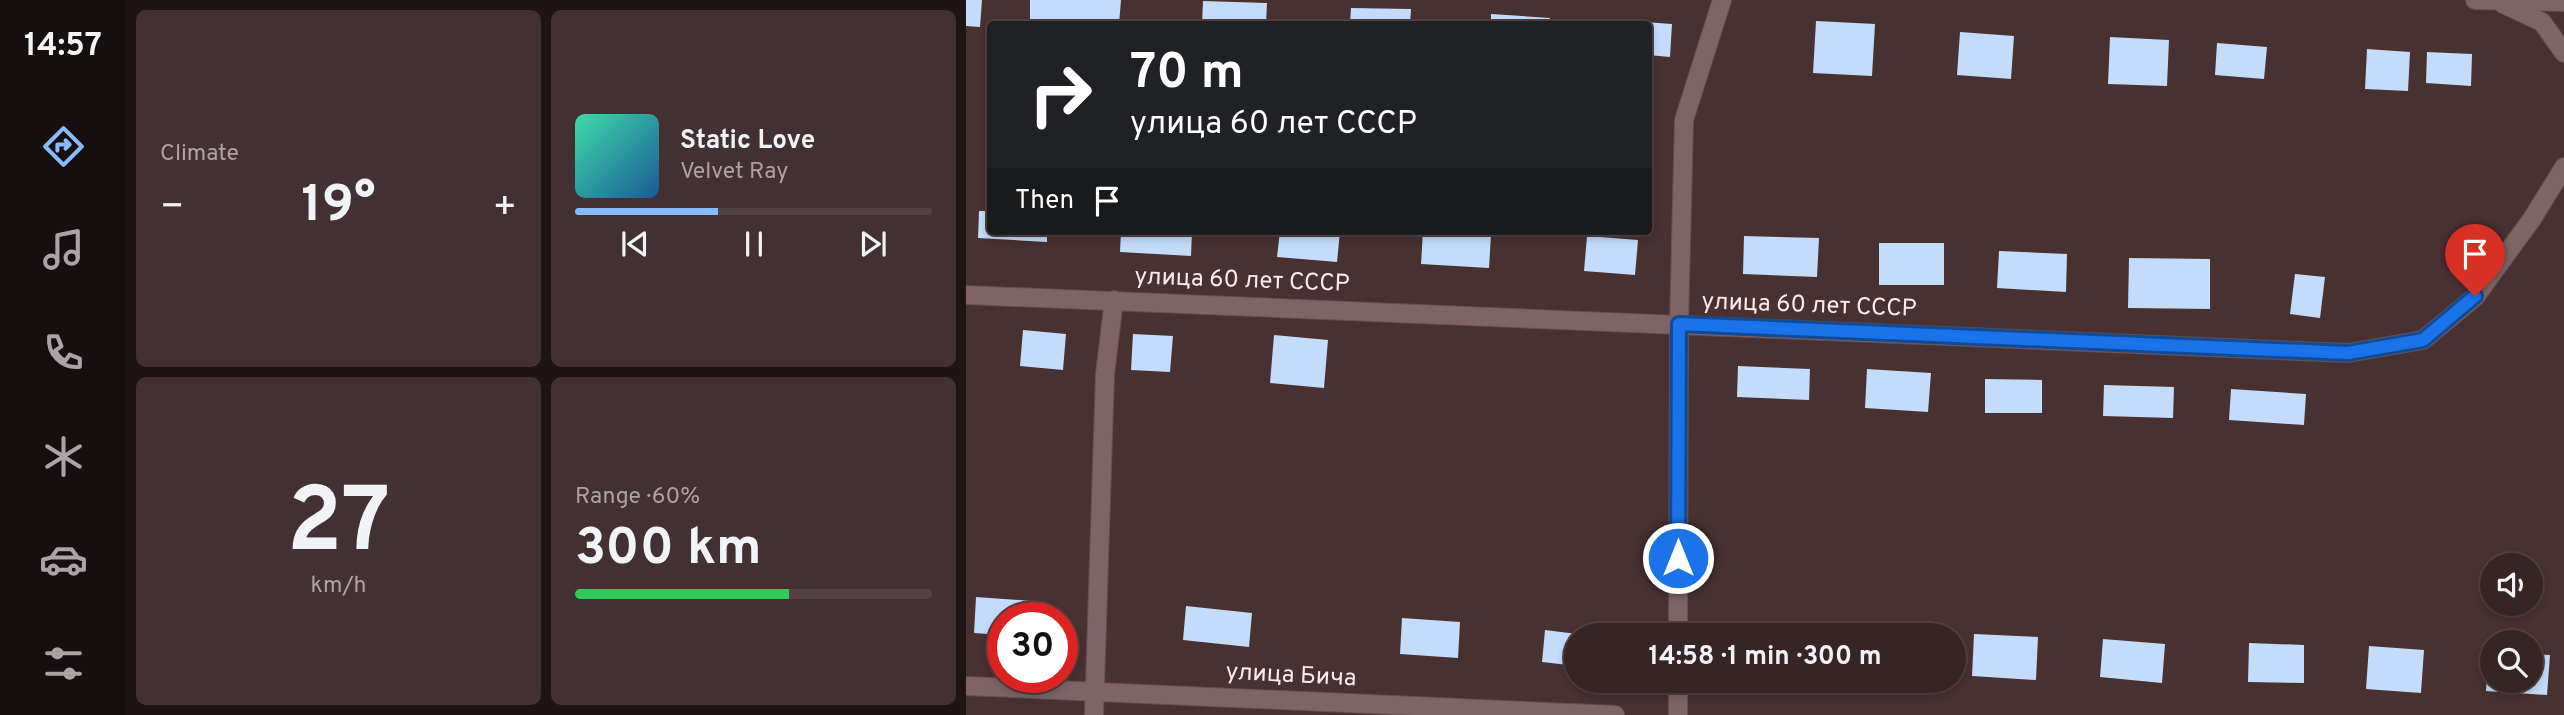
<!DOCTYPE html>
<html lang="en">
<head>
<meta charset="utf-8">
<style>
  body { margin:0; font-family:Overpass,sans-serif; background:#423032; color:#f1f3f6; height:100vh; display:flex; flex-direction:column; font-size:26px; white-space:nowrap }
  * { box-sizing:border-box; margin:0 }
  p { font-size:23px; color:#aaa4a7 }
  .icon { flex:none; width:38px; height:38px; fill:none; stroke:currentColor; stroke-width:2; stroke-linecap:round; stroke-linejoin:round }
  .map { position:relative; flex:1; overflow:hidden }
  .details { display:flex; flex-direction:column; gap:10px; padding:10px; background:#1e1414; width:840px }
  .details>* { flex:none }
  .banner { position:absolute; left:21px; top:21px; width:665px; height:214px; border-radius:7px; box-shadow:0 4px 10px #0003,0 0 0 2px #514142; background:#202124; color:#fff; overflow:hidden }
  .tools { position:absolute; left:1514px; top:553px; display:grid; gap:14px }
  .tools a { display:grid; place-items:center; width:63px; height:63px; border-radius:50%; background:#372425; box-shadow:0 4px 10px #0003,0 0 0 2px #514142; font-size:35px }
  .speed { position:absolute; left:21px; top:602px; display:flex; gap:14px; font-size:35px; font-weight:700; text-align:center }
  .speed>* { display:grid; place-content:center; width:91px; height:91px; border-radius:50%; background:#372425; box-shadow:0 4px 10px #0003,0 0 0 2px #514142; line-height:1 }
  .speed .limit { border:10px solid #d22; background:#fff; color:#111 }
  .pin { position:absolute; display:grid; place-items:center; width:60px; height:60px; color:#fff; margin:-72px -30px; border-radius:50% 50% 50% 0; rotate:-45deg; box-shadow:0 0 7px #0007 }
  .pin .icon { rotate:45deg }
  .me { position:absolute; width:77px; margin:-38px; rotate:0deg; stroke-linejoin:round; filter:drop-shadow(0 0 5px #0008) }
  .turn { display:flex; align-items:center; gap:24px; height:147px; padding:0 28px; font-size:32px }
  .turn .icon { width:91px; height:91px; stroke-width:2.5 }
  .turn b { display:block; font-size:49px; line-height:60px }
  .then { display:flex; align-items:center; height:66px; padding:0 28px; background:#0003; gap:14px; font-size:26px }
  .big { font-size:52px; font-weight:700; line-height:1.1 }
  .details .tile { flex:1; display:flex; flex-direction:column; justify-content:center; gap:10px; min-width:0; padding:0 24px; border-radius:10px; background:#423032 }
  .details .dial { align-items:center; gap:0 }
  .dial b { font-size:91px; line-height:1 }
  .song { display:flex; align-items:center; gap:21px }
  .cover { width:84px; height:84px; border-radius:10px; background:linear-gradient(135deg,hsl(160 70% 55%),hsl(210 70% 35%)) }
  .played { height:7px; border-radius:4px; background:linear-gradient(90deg,#87bbfb 40%,#514142 40%) }
  .keys { display:flex; justify-content:space-around; direction:ltr }
  .heat { display:flex; justify-content:space-between; align-items:center; font-size:38px; direction:ltr }
  .charge { height:10px; border-radius:5px; background:linear-gradient(90deg,#34c759 60%,#514142 0) }
  .details .tiles { flex:1; display:grid; gap:10px; grid-template-columns:repeat(2,1fr) }
  .trip { position:absolute; left:598px; top:623px; width:402px; height:70px; border-radius:35px; background:#372425; box-shadow:0 4px 10px #0003,0 0 0 2px #514142; font-weight:700; line-height:70px; text-align:center }
  main { display:flex; flex:1; min-height:0 }
  .tab-bar { display:flex; flex-direction:column; width:126px; justify-content:space-around; align-items:center; background:#160e0f; color:#aaa4a7 }
  .tab-bar .icon { width:49px; height:49px }
  .tab-bar .current { color:#87bbfb }
  .tab-bar b { font-size:32px; color:#f1f3f6 }
  .map>svg:first-child { display:block }
  .building { fill:#c3dcfb }
  .lines { fill:none; stroke-linecap:round; stroke-linejoin:round }
  .street-casing { stroke:#644f50; stroke-width:20 }
  .street { stroke:#806465; stroke-width:18 }
  .route-casing { stroke:#114b97; stroke-width:18 }
  .route { stroke:#1a73e8; stroke-width:12 }
  .labels { text-anchor:middle; dominant-baseline:central; stroke-width:7; stroke-linejoin:round; paint-order:stroke }
  .street-label { font-size:24px; fill:#fcebec; stroke:#493031 }
</style>
</head>
<body>
<main>
<nav class="tab-bar">
<b>14:57</b>
<svg class="icon current" aria-label="directions" viewBox="0 0 24 24"><path d="M12 3l9 9-9 9-9-9zM9 14v-3h6M13 9l2 2-2 2"/></svg>
<svg class="icon" aria-label="music" viewBox="0 0 24 24"><path d="M9 18V5l10-2v13"/><circle cx="6" cy="18" r="3"/><circle cx="16" cy="16" r="3"/></svg>
<svg class="icon" aria-label="phone" viewBox="0 0 24 24"><path d="M5 4h4l2 5-3 2q2 4 5 5l2-3 5 2v4C11 20 4 13 5 4z"/></svg>
<svg class="icon" aria-label="climate" viewBox="0 0 24 24"><path d="M12 3v18M4 7l16 10M4 17L20 7"/></svg>
<svg class="icon" aria-label="car" viewBox="0 0 24 24"><path d="M5 17H2v-5l4-1 3-4h7l3 4 3 1v5h-3M9 17h6M6 11h13"/><circle cx="7" cy="17" r="2"/><circle cx="17" cy="17" r="2"/></svg>
<svg class="icon" aria-label="filters" viewBox="0 0 24 24"><path d="M4 7h16M4 17h16"/><circle cx="9" cy="7" r="2"/><circle cx="15" cy="17" r="2"/></svg>
</nav>
<section class="details">
<div class="tiles">
<div class="tile"><p>Climate</p>
<div class="heat"><a>−</a><b class="big">19°</b><a>+</a></div>
</div>
<div class="tile">
<div class="song"><i class="cover"></i><div><b>Static Love</b><p>Velvet Ray</p></div></div>
<div class="played"></div>
<div class="keys"><svg class="icon" aria-label="previous" viewBox="0 0 24 24"><path d="M18 5L8 12l10 7zM5 5v14"/></svg><svg class="icon" aria-label="pause" viewBox="0 0 24 24"><path d="M8 5v14M16 5v14"/></svg><svg class="icon" aria-label="next" viewBox="0 0 24 24"><path d="M6 5l10 7-10 7zM19 5v14"/></svg></div>
</div>
<div class="tile dial"><b>27</b><p>km/h</p></div>
<div class="tile"><p>Range · 60%</p><b class="big">300 km</b><div class="charge"></div></div>
</div>
</section>
<div class="map">
<svg width="1598" height="715" viewBox="0 0 1598 715">
  <rect width="100%" height="100%" fill="#493031"/>
  <g class="building">
    <path d="M0,0H16L14,27L0,26Z"/>
    <path d="M64,0H155L153,24H64Z"/>
    <path d="M237,1L301,3L300,24H236Z"/>
    <path d="M385,8L445,9L444,24H384Z"/>
    <path d="M525,14L584,18L583,24H525Z"/>
    <path d="M651,20L706,24L704,57L682,55V24H651Z"/>
    <path d="M850,21L909,24L906,76L847,73Z"/>
    <path d="M994,32L1048,36L1045,79L991,75Z"/>
    <path d="M1144,37L1203,40L1201,86L1142,84Z"/>
    <path d="M1251,43L1301,47L1298,79L1249,75Z"/>
    <path d="M1401,49L1444,52L1442,91L1399,89Z"/>
    <path d="M1461,52L1506,54L1505,86L1460,83Z"/>
    <path d="M13,211H24V231H81V242L12,238Z"/>
    <path d="M155,231H226L225,256L154,252Z"/>
    <path d="M314,231H374L371,262L311,257Z"/>
    <path d="M457,231L525,235L523,268L455,264Z"/>
    <path d="M621,236L672,240L669,275L618,271Z"/>
    <path d="M778,236L853,238L851,277L777,274Z"/>
    <rect x="913" y="243" width="65" height="42"/>
    <path d="M1033,251L1101,254L1100,292L1031,288Z"/>
    <path d="M1163,258L1244,259V309L1162,308Z"/>
    <path d="M1329,274L1359,277L1354,318L1324,314Z"/>
    <path d="M57,330L100,334L97,370L54,366Z"/>
    <path d="M167,334L207,336L204,372L165,370Z"/>
    <path d="M308,335L362,340L358,388L304,383Z"/>
    <path d="M772,366L844,369L843,400L771,397Z"/>
    <path d="M901,369L965,373L962,412L899,408Z"/>
    <path d="M1019,379L1076,380V413H1019Z"/>
    <path d="M1138,385L1208,387L1207,418L1137,416Z"/>
    <path d="M1265,389L1340,394L1338,425L1263,420Z"/>
    <path d="M10,597L80,602L79,618H37V635L8,633Z"/>
    <path d="M220,606L286,613L283,647L217,640Z"/>
    <path d="M436,618L494,622L492,658L434,654Z"/>
    <path d="M579,630L611,634V666L576,662Z"/>
    <path d="M1008,634L1072,637L1070,680L1006,676Z"/>
    <path d="M1137,639L1199,644L1196,683L1134,677Z"/>
    <path d="M1283,643L1338,645V683L1282,682Z"/>
    <path d="M1403,646L1458,650L1455,693L1400,689Z"/>
    <path d="M1523,651H1526V681H1564V654L1584,655L1581,695L1520,691Z"/>
  </g>
  <g class="lines">
    <g class="street-casing">
      <g id="street">
        <path d="M1509,0L1598,2"/>
        <path d="M1537,4L1576,22L1598,53"/>
        <path d="M0,295L1382,353L1457,340L1509,297L1566,219L1598,167"/>
        <path d="M712,635L713,324L718,120L756,0"/>
        <path d="M0,686L649,715"/>
        <path d="M128,715L139,374L148,300"/>
        <path d="M712,715V681"/>
      </g>
    </g>
    <use href="#street" class="street"/>
  </g>
  <g class="lines">
    <g class="route-casing">
      <path id="route" d="M712,558L713,324L1382,353L1457,340L1509,296"/>
    </g>
    <use href="#route" class="route"/>
  </g>
  <g class="labels">
    <g class="street-label">
      <text transform="translate(276 281) rotate(2)">улица 60 лет СССР</text>
      <text transform="translate(843 306) rotate(2)">улица 60 лет СССР</text>
      <text transform="translate(325 676) rotate(3)">улица Бича</text>
    </g>
  </g>
</svg>
<div class="tools">
<a><svg class="icon" aria-label="sound" viewBox="0 0 24 24"><path d="M4 9h4l5-4v14l-5-4H4zM17 9q2 3 0 6"/></svg></a>
<a><svg class="icon" aria-label="search" viewBox="0 0 24 24"><circle cx="10" cy="10" r="6"/><path d="M15 15l6 6"/></svg></a>
</div>
<div class="speed"><div class="limit">30</div></div>
<div class="pin" style="left:1509px;top:296px;background:#d93025"><svg class="icon" aria-label="arrive" viewBox="0 0 24 24"><path d="M6 21V4h12l-3 4 3 4H6"/></svg></div>
<svg class="me" style="left:712px;top:558px" viewBox="-20 -20 40 40"><circle r="17" fill="#1a73e8" stroke="#fff" stroke-width="3"/><path d="M0-11L8 9 0 5-8 9z" fill="#fff"/></svg>
<div class="trip">14:58 · 1 min · 300 m</div>
<div class="banner">
<div class="turn"><svg class="icon" aria-label="right" viewBox="0 0 24 24"><path d="M7 20v-9h11M14 6l5 5-5 5"/></svg><div><b>70 m</b>улица 60 лет СССР</div></div>
<div class="then">Then<svg class="icon" aria-label="arrive" viewBox="0 0 24 24"><path d="M6 21V4h12l-3 4 3 4H6"/></svg></div>
</div>
</div>
</main>
</body>
</html>
